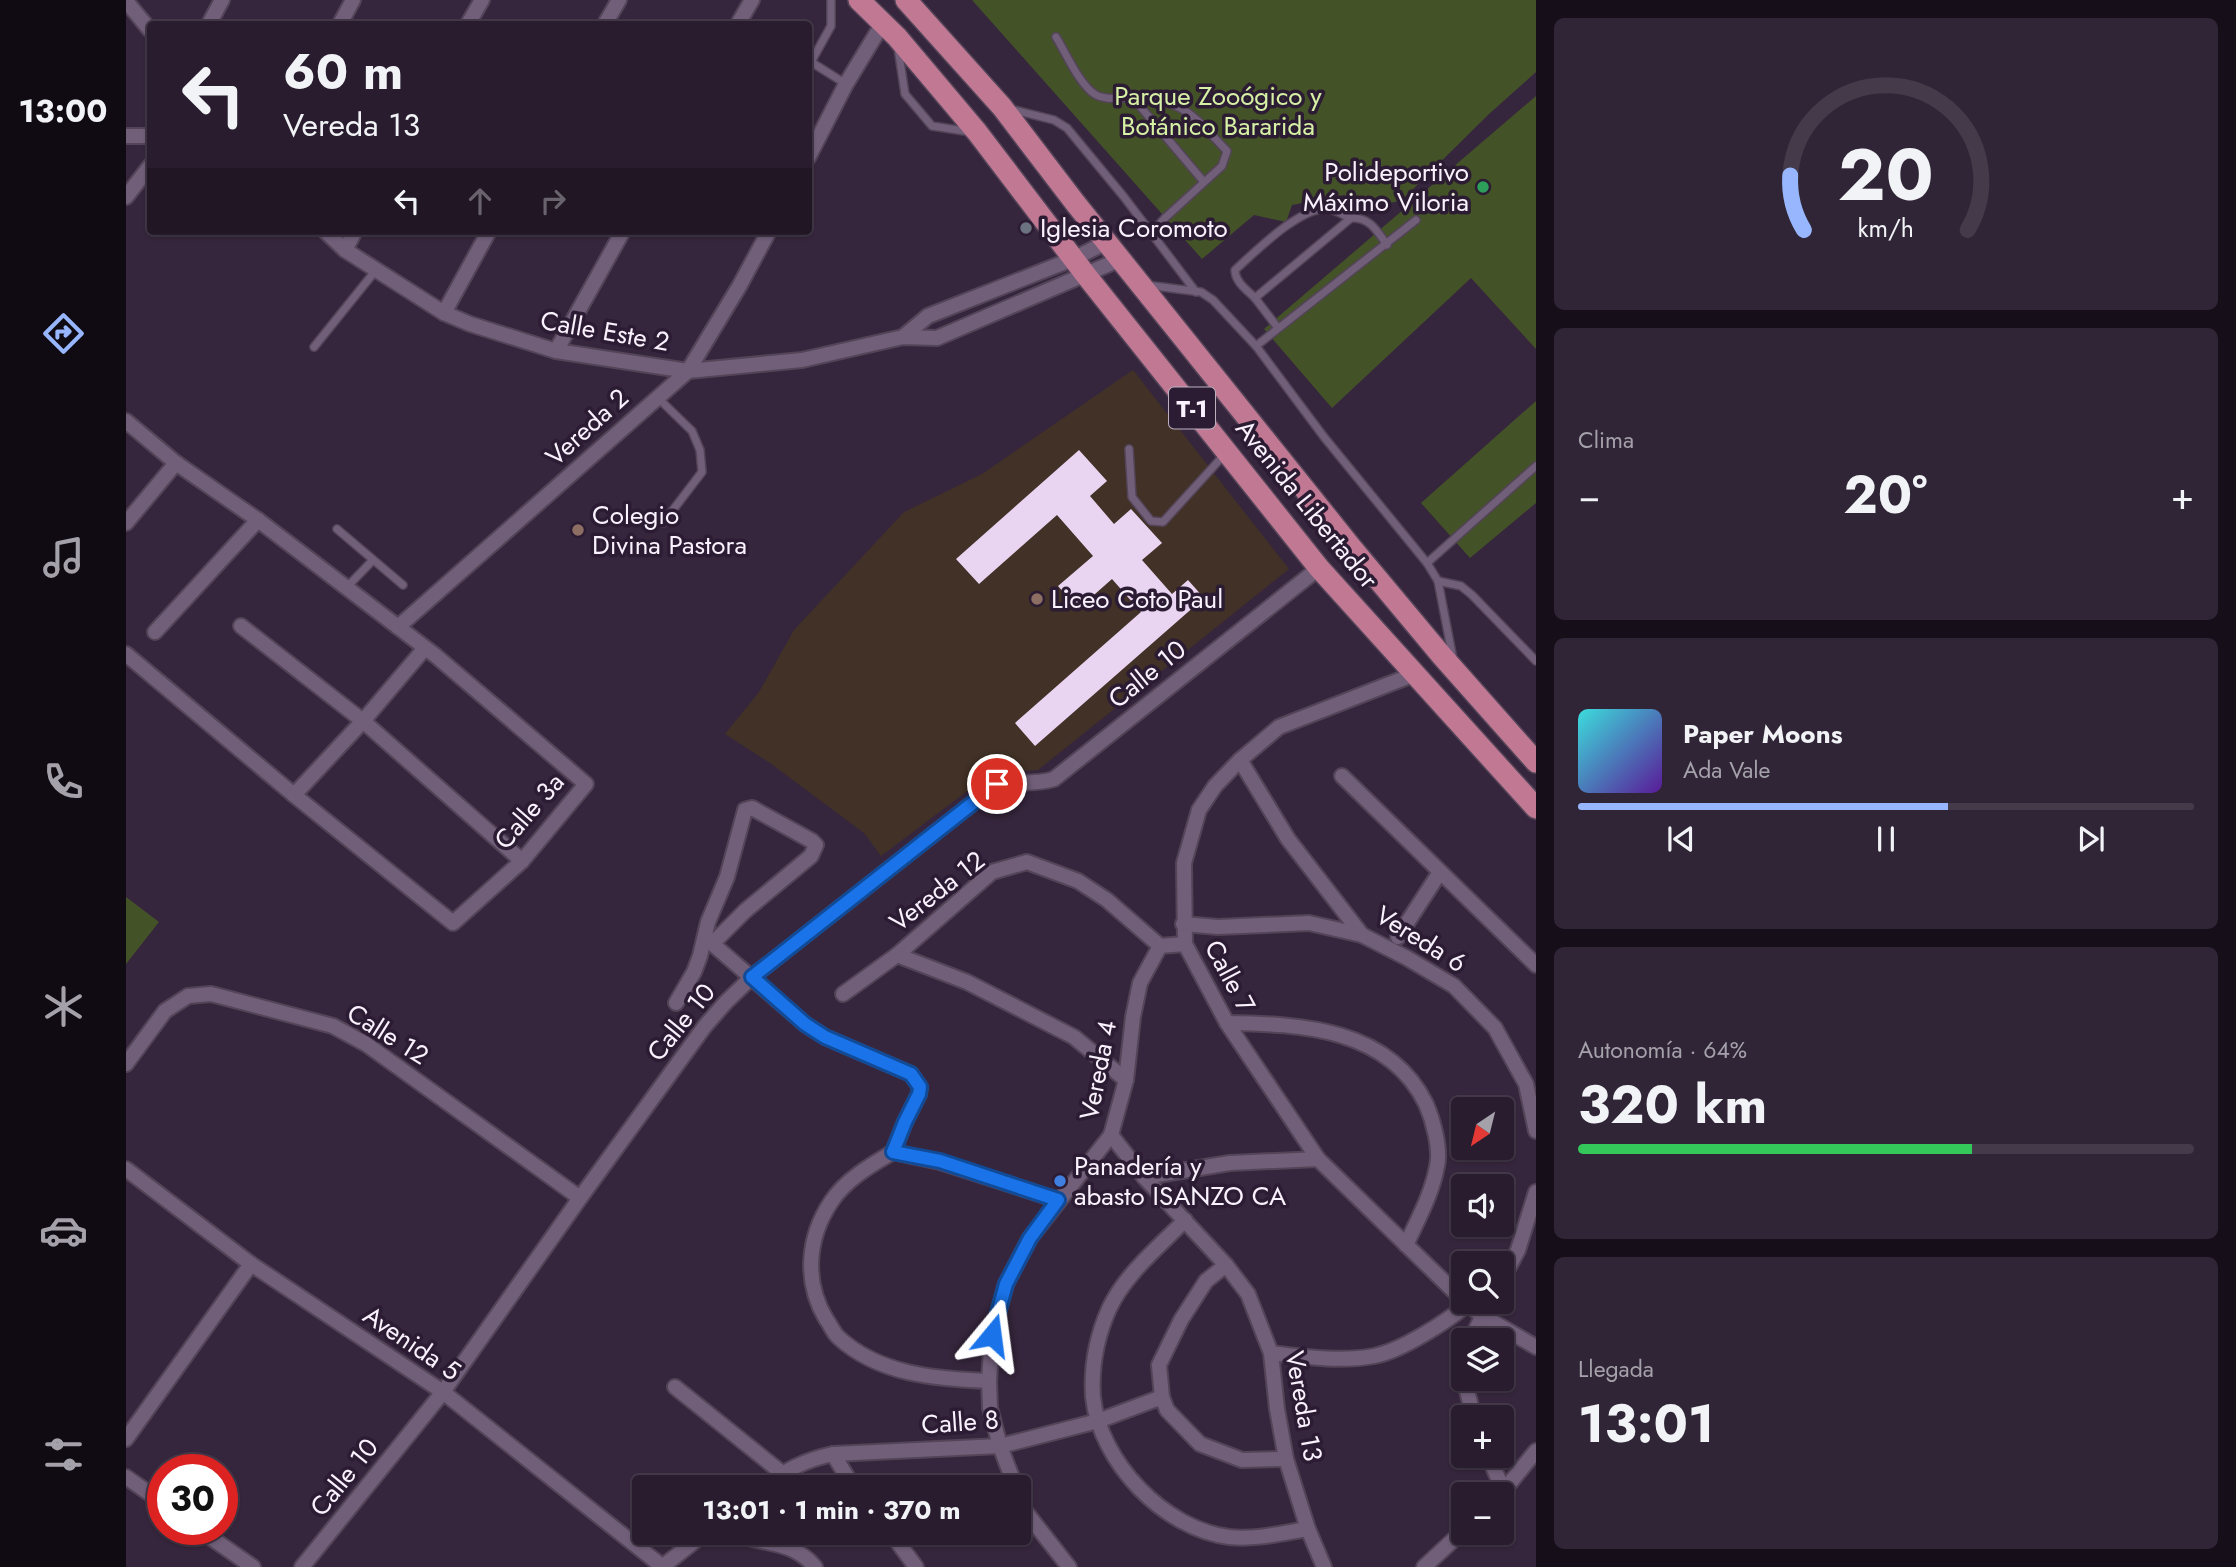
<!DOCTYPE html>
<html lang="es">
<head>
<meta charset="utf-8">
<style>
  body { margin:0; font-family:Jost,sans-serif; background:#302536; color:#f1f3f6; height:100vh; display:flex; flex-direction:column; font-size:26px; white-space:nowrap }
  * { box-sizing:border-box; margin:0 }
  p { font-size:23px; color:#a5a1aa }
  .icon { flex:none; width:38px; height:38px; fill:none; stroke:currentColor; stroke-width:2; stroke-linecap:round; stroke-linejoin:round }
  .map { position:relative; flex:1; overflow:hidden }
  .sheet { display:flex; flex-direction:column; gap:18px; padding:18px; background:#160f19; width:700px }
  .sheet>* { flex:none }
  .hud { position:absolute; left:21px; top:21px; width:665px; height:214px; border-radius:7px; box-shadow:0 2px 5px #0004,0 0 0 2px #443a4a; background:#281c2e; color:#f1f3f6; overflow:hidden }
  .needle { width:46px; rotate:215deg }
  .buttons { position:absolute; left:1325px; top:1097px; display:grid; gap:14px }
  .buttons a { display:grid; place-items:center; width:63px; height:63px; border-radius:7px; background:#281c2e; box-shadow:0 2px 5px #0004,0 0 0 2px #443a4a; font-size:35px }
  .speed { position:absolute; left:21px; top:1454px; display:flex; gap:14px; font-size:35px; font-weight:700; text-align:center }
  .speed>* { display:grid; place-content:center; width:91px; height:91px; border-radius:50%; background:#281c2e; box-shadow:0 2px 5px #0004,0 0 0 2px #443a4a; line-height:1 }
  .speed .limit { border:10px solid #d22; background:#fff; color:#111 }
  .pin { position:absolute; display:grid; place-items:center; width:60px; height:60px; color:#fff; margin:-30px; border:4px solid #fff; border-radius:50%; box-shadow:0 2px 7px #0007 }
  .me { position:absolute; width:77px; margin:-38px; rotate:16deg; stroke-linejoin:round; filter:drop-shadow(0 0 5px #0008) }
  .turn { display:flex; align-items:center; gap:24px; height:147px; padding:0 21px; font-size:32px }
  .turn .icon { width:91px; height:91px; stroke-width:2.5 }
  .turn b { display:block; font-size:49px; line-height:60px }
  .lanes { display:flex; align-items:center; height:66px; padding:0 21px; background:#0003; justify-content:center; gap:35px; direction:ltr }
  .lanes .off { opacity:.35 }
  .big { font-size:52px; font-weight:700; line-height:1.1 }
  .sheet .tile { flex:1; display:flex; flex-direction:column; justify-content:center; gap:10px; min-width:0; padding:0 24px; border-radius:10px; background:#302536 }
  .sheet .dial { align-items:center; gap:0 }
  .dial svg { height:182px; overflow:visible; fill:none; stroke:#443a4a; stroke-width:7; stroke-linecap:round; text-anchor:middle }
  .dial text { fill:#f1f3f6; stroke:none }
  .song { display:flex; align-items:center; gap:21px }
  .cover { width:84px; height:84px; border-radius:10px; background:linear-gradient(135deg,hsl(180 70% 55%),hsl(270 70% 35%)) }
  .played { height:7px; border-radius:4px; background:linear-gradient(90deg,#97b6fd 60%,#443a4a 60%) }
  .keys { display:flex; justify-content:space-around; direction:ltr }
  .heat { display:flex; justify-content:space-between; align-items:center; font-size:38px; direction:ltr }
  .charge { height:10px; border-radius:5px; background:linear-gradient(90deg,#34c759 64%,#443a4a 0) }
  .trip { position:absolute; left:506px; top:1475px; width:399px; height:70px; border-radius:7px; background:#281c2e; box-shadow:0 2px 5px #0004,0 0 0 2px #443a4a; font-weight:700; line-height:70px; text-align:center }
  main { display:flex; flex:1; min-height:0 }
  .menu { display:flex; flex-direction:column; width:126px; justify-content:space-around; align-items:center; background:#100b12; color:#a5a1aa }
  .menu .icon { width:49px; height:49px }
  .menu .current { color:#97b6fd }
  .menu b { font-size:32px; color:#f1f3f6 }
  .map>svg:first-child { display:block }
  .education { fill:#413126 }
  .green { fill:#445227 }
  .building { fill:#e9d4f2 }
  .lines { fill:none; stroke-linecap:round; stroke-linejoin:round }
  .service-casing { stroke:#534458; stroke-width:10 }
  .minor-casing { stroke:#534458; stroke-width:18 }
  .primary-casing { stroke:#534458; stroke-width:24 }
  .service { stroke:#715e79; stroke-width:7 }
  .minor { stroke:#715e79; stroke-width:14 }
  .primary { stroke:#c07893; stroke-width:21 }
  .route-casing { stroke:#114b97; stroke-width:18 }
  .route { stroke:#1a73e8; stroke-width:12 }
  .leisure-dot { fill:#2e9e5b; stroke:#2c1c33; stroke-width:2.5 }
  .worship-dot { fill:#6b7280; stroke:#2c1c33; stroke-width:2.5 }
  .education-dot { fill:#8d6e63; stroke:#2c1c33; stroke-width:2.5 }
  .shop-dot { fill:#3f7fe0; stroke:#2c1c33; stroke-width:2.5 }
  .labels { text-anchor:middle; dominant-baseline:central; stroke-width:7; stroke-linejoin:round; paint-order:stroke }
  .shield { fill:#2c1c33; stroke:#bcb1c0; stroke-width:2 }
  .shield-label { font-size:24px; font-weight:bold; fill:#f9f1fd }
  .park-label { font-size:26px; fill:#d6f0a5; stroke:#2c1c33 }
  .poi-label { font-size:26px; fill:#f9f1fd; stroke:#2c1c33; text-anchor:start }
  .street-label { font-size:26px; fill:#f9f1fd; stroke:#2c1c33 }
</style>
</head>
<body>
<main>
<nav class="menu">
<b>13:00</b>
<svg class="icon current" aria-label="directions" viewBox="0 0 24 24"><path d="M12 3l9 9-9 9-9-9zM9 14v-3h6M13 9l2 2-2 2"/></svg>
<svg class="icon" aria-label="music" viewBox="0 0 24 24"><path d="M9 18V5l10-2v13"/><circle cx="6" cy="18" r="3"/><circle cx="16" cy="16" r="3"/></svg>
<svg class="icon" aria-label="phone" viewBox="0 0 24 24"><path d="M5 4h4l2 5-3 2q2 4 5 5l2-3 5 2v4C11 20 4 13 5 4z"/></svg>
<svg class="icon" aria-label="climate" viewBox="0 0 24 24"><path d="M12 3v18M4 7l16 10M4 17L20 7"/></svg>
<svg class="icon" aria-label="car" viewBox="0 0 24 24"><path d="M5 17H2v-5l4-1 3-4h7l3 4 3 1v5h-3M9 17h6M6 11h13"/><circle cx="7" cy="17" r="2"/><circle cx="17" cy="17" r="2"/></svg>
<svg class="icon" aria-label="filters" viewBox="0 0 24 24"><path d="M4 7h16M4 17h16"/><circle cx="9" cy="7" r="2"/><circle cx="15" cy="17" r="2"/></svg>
</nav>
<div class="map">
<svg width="1410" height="1567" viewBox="0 0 1410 1567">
  <rect width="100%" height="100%" fill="#36263d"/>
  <path class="education" d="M1007,370L1163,569L912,770L864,774L755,856L738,833L644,763L599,734L633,692L668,630L778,512L856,474Z"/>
  <g class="green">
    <path d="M846,0H1410V72L1363,114L1275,201L1226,209L1218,195L1166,205L1160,222L1128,215L1076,259Z"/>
    <path d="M1410,96V349L1345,278L1206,408L1138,329Z"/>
    <path d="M1410,401V503L1344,558L1295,503Z"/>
    <path d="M0,897L33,922L0,964Z"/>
  </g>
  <path class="building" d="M953,450L981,481L964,496L988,524L1005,509L1036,543L1016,560L1046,594L1062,580L1078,598L909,746L889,723L1015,612L986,579L952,609L932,586L967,556L931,515L853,584L830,559Z"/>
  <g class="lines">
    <g class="service-casing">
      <g id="service">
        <path d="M930,37C940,53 954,86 970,95C981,101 995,97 1007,98C1060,100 1067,116 1101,151L1096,166L1040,217L1025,233"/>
        <path d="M772,48L779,94L806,126L845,132"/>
        <path d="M685,62L705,26V0"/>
        <path d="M683,65L685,62L720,84"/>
        <path d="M1007,98L1078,182"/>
        <path d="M884,109L928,120L941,128L998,197L1070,292"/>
        <path d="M1020,285L1075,292L1087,300L1130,346L1198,437L1301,563L1312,581L1327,659"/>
        <path d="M1129,298C1121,290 1109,282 1109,270C1129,252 1176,204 1204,209C1211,211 1219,216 1225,218"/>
        <path d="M1152,328L1129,298L1225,218C1244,217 1251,231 1261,245"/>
        <path d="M1130,346L1290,220"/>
        <path d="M188,347L250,270"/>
        <path d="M531,397L566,431L574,450L576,472L537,523"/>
        <path d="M1003,449L1006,497L1025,521L1037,522L1098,455"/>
        <path d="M211,529L277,585"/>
        <path d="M1301,563L1410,466"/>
        <path d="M1312,581L1335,586L1346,595L1410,661"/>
        <path d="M221,587L247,560"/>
      </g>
    </g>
    <g class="minor-casing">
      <g id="minor">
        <path d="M0,1L24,30"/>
        <path d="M83,24L96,0"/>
        <path d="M214,24L227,0"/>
        <path d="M342,24L356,0"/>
        <path d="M479,24L493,0"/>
        <path d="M612,24L626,0"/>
        <path d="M0,136H24"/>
        <path d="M682,158L720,84L757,23"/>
        <path d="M0,197L24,166"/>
        <path d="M199,231L219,250L318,313L344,324L430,351L562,371L676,360L777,337L811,338L995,259"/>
        <path d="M219,250L229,231"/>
        <path d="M318,313L363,231"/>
        <path d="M777,337L802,316L947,259L981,242"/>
        <path d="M430,351L497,231"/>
        <path d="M0,421L50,463L132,520L310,656L460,784L396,861L327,923L168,795L0,654"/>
        <path d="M0,523L50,463"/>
        <path d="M115,626L237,721L396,861"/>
        <path d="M272,627L562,371L614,285L643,231"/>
        <path d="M29,632L132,520"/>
        <path d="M1289,674L1153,727L1114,760L1089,786L1073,810L1058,863L1059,944L1101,1023L1192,1159L1337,1300"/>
        <path d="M1114,760L1162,839L1236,935L1281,958L1328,986L1369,1028L1400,1084L1410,1131"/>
        <path d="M1216,776L1410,965"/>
        <path d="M168,795L237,721L299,648"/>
        <path d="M1057,924L1092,927L1183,923L1236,935"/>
        <path d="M1272,937L1314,872"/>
        <path d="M582,940L679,1024L699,1037L785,1074L794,1087L793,1094L779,1122L767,1152"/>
        <path d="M717,994L771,955"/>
        <path d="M550,1003L568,972L574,956L582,922L601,877L619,810L626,808L686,841L690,845L685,856L619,911L587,943"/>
        <path d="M1101,1023C1175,1024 1263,1028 1300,1104C1307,1120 1315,1149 1311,1166C1306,1194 1292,1219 1280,1245"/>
        <path d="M0,1064L39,1011L62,996L85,994L207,1026L240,1044L454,1198"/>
        <path d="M1000,1080L948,1037L841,982L771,955L866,872L901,862L952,881L981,900L1034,946"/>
        <path d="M985,1135L1018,1177L1100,1265L1122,1294L1145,1353L1151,1409L1160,1459L1182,1529L1198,1567"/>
        <path d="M0,1169L125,1264L317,1392L537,1567"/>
        <path d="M1018,1177L1104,1163L1192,1159"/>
        <path d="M1059,1220C1033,1247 999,1274 983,1309C971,1336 965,1367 967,1397C974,1462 1038,1529 1103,1537C1129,1540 1157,1533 1182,1529"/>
        <path d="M1100,1265L1080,1281L1055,1320L1033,1365L1036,1397L1041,1410L1074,1444L1116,1460L1160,1459"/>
        <path d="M1376,1280L1392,1250L1410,1192"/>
        <path d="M1339,1302L1355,1315L1410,1347"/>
        <path d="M1345,1340L1363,1302"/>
        <path d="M1145,1353C1179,1357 1214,1362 1248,1356C1275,1351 1320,1322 1342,1304"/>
        <path d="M1338,1379L1348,1418"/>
        <path d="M863,1381C811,1379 753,1375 712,1337C707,1332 704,1324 700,1319C678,1282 681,1238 705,1202C719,1180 745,1165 767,1152L814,1162L932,1200"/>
        <path d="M549,1387L656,1473"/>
        <path d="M0,1439L125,1264"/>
        <path d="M707,1454L728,1488"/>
        <path d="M1362,1456L1378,1491"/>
        <path d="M0,1477L37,1503"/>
        <path d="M637,1488C659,1470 679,1460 707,1454L874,1446L972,1421L1036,1397"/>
        <path d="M890,1488L874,1446L864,1408L863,1381L866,1335L880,1284L904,1238L985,1135L1000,1080L1007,1017L1014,983L1034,946L1059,944"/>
        <path d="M1375,1494L1410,1451"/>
        <path d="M892,1495L899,1511L943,1567"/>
        <path d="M74,1530L127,1567"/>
        <path d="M606,1533C635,1545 666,1539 689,1567"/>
        <path d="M765,1533L790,1567"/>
        <path d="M176,1567L317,1392L454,1198L579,1026L600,1002L626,977L871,784C891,781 909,785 928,779L1193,568"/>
        <path d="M536,1567L579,1533"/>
        <path d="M1298,1567L1337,1531"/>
      </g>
    </g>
    <g class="primary-casing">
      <g id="primary">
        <path d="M733,0L771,37L851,132L959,274L1193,568L1410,808"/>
        <path d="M780,0L876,107L950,204L1225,547L1316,656L1410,762"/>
      </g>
    </g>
    <use href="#service" class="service"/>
    <use href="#minor" class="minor"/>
    <use href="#primary" class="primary"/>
  </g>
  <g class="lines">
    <g class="route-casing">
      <path id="route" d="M866,1335L880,1284L904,1238L932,1200L814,1161L767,1152L779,1122L793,1094L794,1087L785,1074L699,1037L679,1024L626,977L871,784"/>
    </g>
    <use href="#route" class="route"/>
  </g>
  <circle class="leisure-dot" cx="1357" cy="187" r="7"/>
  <circle class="worship-dot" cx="900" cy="228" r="7"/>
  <g class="education-dot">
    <circle cx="452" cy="530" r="7"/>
    <circle cx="911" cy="599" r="7"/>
  </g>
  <circle class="shop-dot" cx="934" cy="1181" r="7"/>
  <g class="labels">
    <rect class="shield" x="1043" y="387.5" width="46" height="41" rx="5"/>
    <g class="shield-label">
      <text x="1066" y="408">T-1</text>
    </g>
    <g class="park-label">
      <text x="1092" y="96">Parque Zooógico y<tspan x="1092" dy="30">Botánico Bararida</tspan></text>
    </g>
    <g class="poi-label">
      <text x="1343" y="172" text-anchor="end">Polideportivo<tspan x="1343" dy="30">Máximo Viloria</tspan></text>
      <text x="914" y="228">Iglesia Coromoto</text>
      <text x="466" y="515">Colegio<tspan x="466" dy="30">Divina Pastora</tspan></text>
      <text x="925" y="599">Liceo Coto Paul</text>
      <text x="948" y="1166">Panadería y<tspan x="948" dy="30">abasto ISANZO CA</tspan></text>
    </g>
    <g class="street-label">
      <text transform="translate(479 331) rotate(10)">Calle Este 2</text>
      <text transform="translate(461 427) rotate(-42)">Vereda 2</text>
      <text transform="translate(1181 504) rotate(51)">Avenida Libertador</text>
      <text transform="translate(1021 674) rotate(-39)">Calle 10</text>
      <text transform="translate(403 811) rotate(-49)">Calle 3a</text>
      <text transform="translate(811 891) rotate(-38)">Vereda 12</text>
      <text transform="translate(1295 939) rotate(32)">Vereda 6</text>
      <text transform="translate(1104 976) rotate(62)">Calle 7</text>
      <text transform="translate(555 1022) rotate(-51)">Calle 10</text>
      <text transform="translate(262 1034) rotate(32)">Calle 12</text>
      <text transform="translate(972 1070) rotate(-79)">Vereda 4</text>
      <text transform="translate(286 1343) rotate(34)">Avenida 5</text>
      <text transform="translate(1178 1406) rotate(80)">Vereda 13</text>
      <text transform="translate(834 1422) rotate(-4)">Calle 8</text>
      <text transform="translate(218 1477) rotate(-51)">Calle 10</text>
    </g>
  </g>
</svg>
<div class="buttons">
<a><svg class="needle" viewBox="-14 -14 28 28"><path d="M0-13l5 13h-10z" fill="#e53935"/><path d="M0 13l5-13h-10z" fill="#a5a1aa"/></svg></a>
<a><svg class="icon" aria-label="sound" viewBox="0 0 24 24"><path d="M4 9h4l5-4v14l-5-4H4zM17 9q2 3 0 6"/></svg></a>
<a><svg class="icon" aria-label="search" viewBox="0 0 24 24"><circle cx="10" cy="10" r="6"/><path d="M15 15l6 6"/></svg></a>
<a><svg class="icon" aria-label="layers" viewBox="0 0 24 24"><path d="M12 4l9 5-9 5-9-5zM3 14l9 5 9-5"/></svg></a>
<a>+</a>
<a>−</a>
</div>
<div class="speed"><div class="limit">30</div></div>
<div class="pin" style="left:871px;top:784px;background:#d93025"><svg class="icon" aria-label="arrive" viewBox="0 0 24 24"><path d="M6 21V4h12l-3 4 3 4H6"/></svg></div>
<svg class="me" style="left:866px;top:1335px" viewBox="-20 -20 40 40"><path d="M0-17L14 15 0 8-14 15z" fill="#1a73e8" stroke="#fff" stroke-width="4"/></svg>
<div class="trip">13:01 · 1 min · 370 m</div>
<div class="hud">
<div class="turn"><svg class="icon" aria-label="left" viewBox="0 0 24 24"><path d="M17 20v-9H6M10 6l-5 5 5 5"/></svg><div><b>60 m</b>Vereda 13</div></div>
<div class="lanes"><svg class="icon" aria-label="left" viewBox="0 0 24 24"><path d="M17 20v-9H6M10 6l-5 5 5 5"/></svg><svg class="icon off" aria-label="ahead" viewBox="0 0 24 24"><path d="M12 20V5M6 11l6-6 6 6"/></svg><svg class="icon off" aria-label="right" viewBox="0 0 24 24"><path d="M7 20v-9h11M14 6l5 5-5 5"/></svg></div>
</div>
</div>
<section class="sheet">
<div class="tile dial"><svg viewBox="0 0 100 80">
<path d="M14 69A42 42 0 1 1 86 69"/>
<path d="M14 69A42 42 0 0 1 8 45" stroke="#97b6fd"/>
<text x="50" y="56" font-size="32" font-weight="700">20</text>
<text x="50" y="72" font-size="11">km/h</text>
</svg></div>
<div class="tile"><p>Clima</p>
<div class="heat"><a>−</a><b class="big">20°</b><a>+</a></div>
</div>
<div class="tile">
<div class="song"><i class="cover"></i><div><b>Paper Moons</b><p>Ada Vale</p></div></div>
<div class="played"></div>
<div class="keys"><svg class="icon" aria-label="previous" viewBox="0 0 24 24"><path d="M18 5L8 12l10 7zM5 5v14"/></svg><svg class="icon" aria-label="pause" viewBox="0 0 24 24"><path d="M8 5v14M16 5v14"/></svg><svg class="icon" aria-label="next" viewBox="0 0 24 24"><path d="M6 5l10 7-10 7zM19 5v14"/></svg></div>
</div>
<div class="tile"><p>Autonomía · 64%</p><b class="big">320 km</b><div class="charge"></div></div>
<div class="tile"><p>Llegada</p><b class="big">13:01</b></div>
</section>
</main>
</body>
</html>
